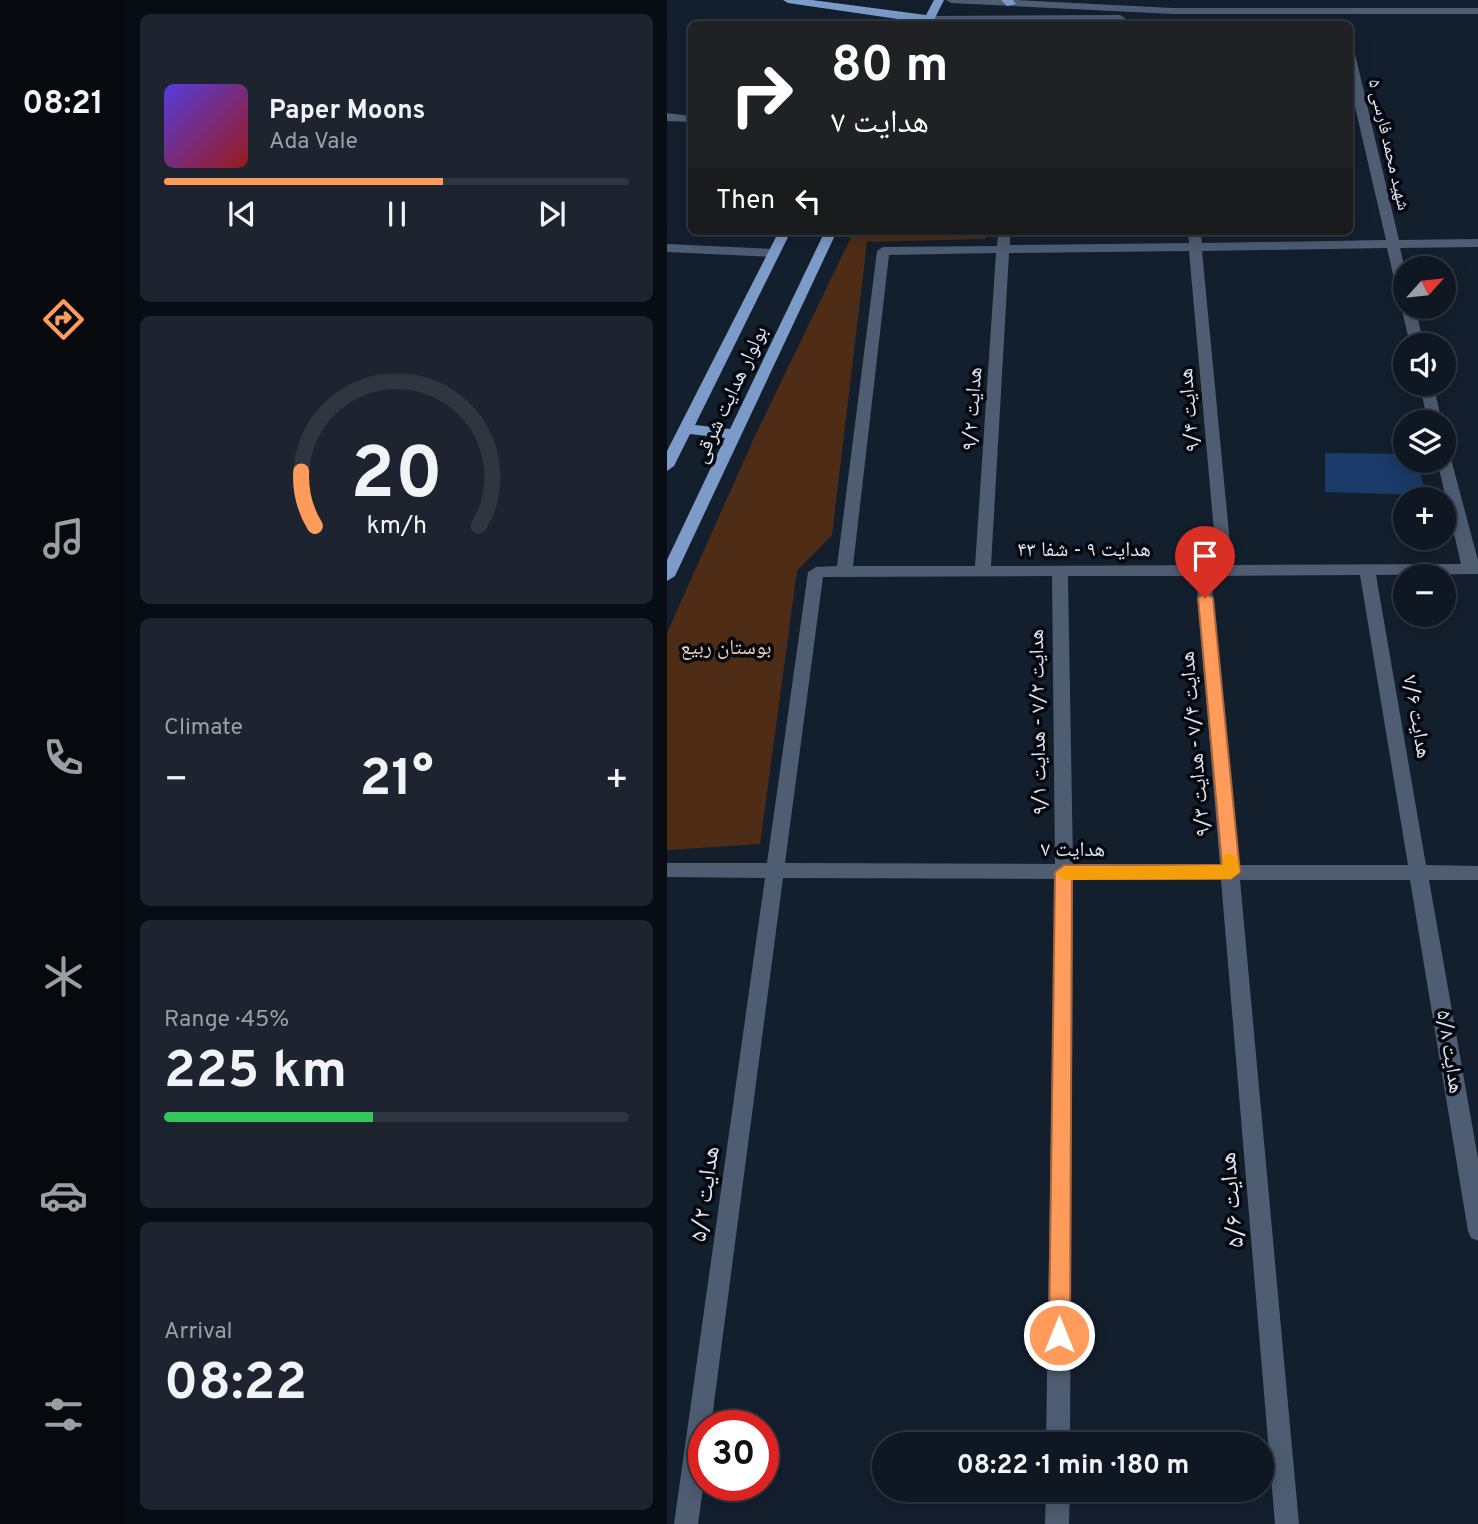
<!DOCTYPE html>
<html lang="en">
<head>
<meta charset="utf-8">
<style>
  body { margin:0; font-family:Overpass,"Noto Naskh Arabic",sans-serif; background:#1d242f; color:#f1f3f6; height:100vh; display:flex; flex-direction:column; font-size:26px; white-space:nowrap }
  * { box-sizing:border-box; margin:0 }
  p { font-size:23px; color:#9b9fa5 }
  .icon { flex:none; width:38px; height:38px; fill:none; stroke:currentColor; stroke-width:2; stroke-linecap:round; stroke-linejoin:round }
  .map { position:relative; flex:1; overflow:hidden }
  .details { display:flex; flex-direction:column; gap:14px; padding:14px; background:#080d13; width:541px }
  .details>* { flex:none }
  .hud { position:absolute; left:21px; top:21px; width:665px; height:214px; border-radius:10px; box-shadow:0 4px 18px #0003,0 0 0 2px #2f3640; background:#202124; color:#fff; overflow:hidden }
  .needle { width:46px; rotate:63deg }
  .tools { position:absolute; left:726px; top:256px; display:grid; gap:14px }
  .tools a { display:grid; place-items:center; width:63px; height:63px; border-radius:50%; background:#0f1722; box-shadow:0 4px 18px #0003,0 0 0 2px #2f3640; font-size:35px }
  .speed { position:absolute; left:21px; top:1410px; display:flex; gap:14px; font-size:35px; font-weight:700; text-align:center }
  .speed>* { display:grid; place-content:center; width:91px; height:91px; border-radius:50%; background:#0f1722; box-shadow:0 4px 18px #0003,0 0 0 2px #2f3640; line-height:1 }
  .speed .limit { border:10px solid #d22; background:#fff; color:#111 }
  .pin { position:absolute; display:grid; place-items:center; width:60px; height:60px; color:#fff; margin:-72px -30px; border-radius:50% 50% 50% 0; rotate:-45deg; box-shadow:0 0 7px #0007 }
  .pin .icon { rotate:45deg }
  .me { position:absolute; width:77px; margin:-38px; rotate:0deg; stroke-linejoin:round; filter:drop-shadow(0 0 5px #0008) }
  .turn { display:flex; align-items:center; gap:24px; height:147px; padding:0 28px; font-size:32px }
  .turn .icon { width:91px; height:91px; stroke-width:2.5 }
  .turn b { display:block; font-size:49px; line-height:60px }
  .then { display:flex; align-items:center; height:66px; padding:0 28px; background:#0003; gap:14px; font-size:26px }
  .big { font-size:52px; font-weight:700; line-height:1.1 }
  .details .tile { flex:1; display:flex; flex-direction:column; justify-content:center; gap:10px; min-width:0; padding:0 24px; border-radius:10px; background:#1d242f }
  .details .dial { align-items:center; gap:0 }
  .dial svg { height:182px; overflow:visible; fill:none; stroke:#2f3640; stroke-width:7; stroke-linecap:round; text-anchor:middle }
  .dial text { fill:#f1f3f6; stroke:none }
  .song { display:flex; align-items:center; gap:21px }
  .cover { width:84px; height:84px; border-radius:10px; background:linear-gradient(135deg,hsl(250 70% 55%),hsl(0 70% 35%)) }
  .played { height:7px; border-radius:4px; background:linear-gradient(90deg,#ff9b5b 60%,#2f3640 60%) }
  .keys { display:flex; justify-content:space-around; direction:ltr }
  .heat { display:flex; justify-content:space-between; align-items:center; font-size:38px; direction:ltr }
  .charge { height:10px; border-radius:5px; background:linear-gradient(90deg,#34c759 45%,#2f3640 0) }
  .trip { position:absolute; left:205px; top:1432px; width:402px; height:70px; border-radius:35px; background:#0f1722; box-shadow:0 4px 18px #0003,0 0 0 2px #2f3640; font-weight:700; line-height:70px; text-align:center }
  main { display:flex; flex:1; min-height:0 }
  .tab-bar { display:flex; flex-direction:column; width:126px; justify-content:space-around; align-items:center; background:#06090e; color:#9b9fa5 }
  .tab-bar .icon { width:49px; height:49px }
  .tab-bar .on { color:#ff9b5b }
  .tab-bar b { font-size:32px; color:#f1f3f6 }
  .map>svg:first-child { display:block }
  .green { fill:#4f2c15 }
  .building { fill:#1a3b69 }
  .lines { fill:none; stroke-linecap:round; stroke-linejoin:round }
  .minor { fill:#4e5d72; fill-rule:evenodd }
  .major { fill:#7c9bc8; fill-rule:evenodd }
  .route { fill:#ff9b5b; stroke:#a6653b; stroke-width:2 }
  .slow { fill:#f59e0b }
  .labels { text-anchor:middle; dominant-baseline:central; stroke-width:7; stroke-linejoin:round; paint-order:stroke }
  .far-street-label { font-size:18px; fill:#dde5f0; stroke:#05090f }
  .street-label { font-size:21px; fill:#dde5f0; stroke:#05090f }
  .park-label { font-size:21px; fill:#f4d2be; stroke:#05090f }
  .near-street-label { font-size:24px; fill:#dde5f0; stroke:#05090f }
</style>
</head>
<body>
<main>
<nav class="tab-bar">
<b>08:21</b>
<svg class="icon on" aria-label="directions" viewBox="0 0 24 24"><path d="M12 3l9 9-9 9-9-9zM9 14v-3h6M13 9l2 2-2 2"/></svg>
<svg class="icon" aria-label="music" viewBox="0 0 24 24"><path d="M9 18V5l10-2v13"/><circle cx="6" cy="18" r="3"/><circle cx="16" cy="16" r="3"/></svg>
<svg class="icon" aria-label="phone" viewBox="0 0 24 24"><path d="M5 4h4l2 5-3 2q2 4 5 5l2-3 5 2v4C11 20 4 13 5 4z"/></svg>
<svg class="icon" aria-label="climate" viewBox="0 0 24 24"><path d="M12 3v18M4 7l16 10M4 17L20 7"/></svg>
<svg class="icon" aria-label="car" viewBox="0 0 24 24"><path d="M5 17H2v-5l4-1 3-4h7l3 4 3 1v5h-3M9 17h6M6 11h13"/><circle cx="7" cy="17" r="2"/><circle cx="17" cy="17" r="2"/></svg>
<svg class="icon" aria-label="filters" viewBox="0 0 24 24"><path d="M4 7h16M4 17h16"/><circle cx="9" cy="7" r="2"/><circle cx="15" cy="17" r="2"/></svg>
</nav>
<section class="details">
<div class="tile">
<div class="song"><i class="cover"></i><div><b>Paper Moons</b><p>Ada Vale</p></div></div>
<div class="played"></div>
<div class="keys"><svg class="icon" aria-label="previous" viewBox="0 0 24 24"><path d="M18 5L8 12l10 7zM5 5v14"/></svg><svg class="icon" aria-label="pause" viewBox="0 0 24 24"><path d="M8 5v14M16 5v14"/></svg><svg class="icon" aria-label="next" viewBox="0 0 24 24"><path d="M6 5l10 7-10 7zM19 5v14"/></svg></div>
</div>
<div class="tile dial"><svg viewBox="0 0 100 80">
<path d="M14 69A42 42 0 1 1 86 69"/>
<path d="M14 69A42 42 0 0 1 8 45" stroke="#ff9b5b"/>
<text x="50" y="56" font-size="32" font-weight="700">20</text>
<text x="50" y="72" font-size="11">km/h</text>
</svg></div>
<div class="tile"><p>Climate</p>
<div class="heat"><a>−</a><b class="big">21°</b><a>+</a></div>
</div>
<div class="tile"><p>Range · 45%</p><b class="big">225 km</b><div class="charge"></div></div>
<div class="tile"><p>Arrival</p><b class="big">08:22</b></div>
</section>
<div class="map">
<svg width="812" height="1524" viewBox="0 0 812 1524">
  <rect width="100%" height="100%" fill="#141f2e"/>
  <path class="green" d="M187,231H319V239L200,242L165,535L130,571L93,844L0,850V633L88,436Z"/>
  <path class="building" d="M658,453L738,454V460H750L759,495L658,492Z"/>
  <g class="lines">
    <g class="minor">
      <path d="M279,0H349L505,8H812V14H505L284,3Z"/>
      <path d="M453,15L458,18L457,20L263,22L258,19L263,16Z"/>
      <path d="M682,51L688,54L732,240L812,239V247L733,248L738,270V300L731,296L720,248L535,251L565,565L794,564L770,460H777V454L784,459L812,564V574L709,575L759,865L812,866V880H762L812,1164V1241L804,1238L801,1231L743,880H573L632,1524H608L554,880L406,879L403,1444H379L388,879L116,878L44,1426H37V1482L31,1524H7L98,878L0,877V863H100L141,572L149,567L170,566L210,251L216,247L330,246L331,231H343V245L522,243L521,231H533L535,243L719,240L682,81ZM522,251L550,565L324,566L342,253ZM329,253L308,566H186L222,255ZM693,575L741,865H571L544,576ZM385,576L388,864L118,863L156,577ZM401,576H529L553,865L406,864Z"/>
      <path d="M0,113L24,116V122L0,121Z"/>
      <path d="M0,244L107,249L113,253L107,257L0,252Z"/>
      <path d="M738,303V306H748L757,345H743L734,306Z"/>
      <path d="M752,383H766L775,422H761Z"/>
      <path d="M379,1489H403L402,1524H378Z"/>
    </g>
    <g class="major">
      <path d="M116,0H145L259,15L267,0H277L265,24L121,3Z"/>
      <path d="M334,0H346L349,4L340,6Z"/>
      <path d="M112,231H124L28,425L63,429L158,231H170L8,576L0,581V560L58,438L23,434L7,466L0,471V451Z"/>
    </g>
  </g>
  <path class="route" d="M538,593L546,598L573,872L564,879H405L403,1335L400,1342L392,1345L385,1342L382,1335L388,872L397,865H555L531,598Z"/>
  <path class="slow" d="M563,853L571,860L573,872L564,879L397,880L388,874L397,867L555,865L557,855Z"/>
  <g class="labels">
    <g class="far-street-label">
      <text transform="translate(721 145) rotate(77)">شهید محمد فارسی ۵</text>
    </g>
    <g class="street-label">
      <text transform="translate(64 395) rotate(-65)">بولوار هدایت شرقی</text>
      <text transform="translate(306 409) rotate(-86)">هدایت ۹/۲</text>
      <text transform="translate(523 410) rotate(-95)">هدایت ۹/۴</text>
      <text x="417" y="550">هدایت ۹ - شفا ۴۳</text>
      <text transform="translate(749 717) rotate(80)">هدایت ۷/۶</text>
      <text transform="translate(372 722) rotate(-91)">هدایت ۷/۲ - هدایت ۹/۱</text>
      <text transform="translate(529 744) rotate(-95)">هدایت ۷/۴ - هدایت ۹/۳</text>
      <text x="406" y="850">هدایت ۷</text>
      <text transform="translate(782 1052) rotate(81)">هدایت ۵/۸</text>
    </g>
    <g class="park-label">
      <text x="59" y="648">بوستان ربیع</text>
    </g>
    <g class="near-street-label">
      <text transform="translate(39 1194) rotate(-82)">هدایت ۵/۲</text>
      <text transform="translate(566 1200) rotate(-95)">هدایت ۵/۶</text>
    </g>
  </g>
</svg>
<div class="tools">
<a><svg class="needle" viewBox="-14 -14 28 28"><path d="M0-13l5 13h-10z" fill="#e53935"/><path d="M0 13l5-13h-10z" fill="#9b9fa5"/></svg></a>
<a><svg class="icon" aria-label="sound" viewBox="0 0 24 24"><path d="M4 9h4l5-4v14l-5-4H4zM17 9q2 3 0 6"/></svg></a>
<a><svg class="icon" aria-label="layers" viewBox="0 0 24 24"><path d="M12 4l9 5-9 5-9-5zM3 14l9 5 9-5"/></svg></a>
<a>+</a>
<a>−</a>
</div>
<div class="speed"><div class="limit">30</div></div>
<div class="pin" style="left:538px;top:598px;background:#d93025"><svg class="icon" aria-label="arrive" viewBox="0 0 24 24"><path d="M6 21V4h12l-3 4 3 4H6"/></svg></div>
<svg class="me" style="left:392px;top:1335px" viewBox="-20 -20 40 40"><circle r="17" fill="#ff9b5b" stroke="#fff" stroke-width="3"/><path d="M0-11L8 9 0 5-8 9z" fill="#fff"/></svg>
<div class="trip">08:22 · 1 min · 180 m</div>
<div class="hud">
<div class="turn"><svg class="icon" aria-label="right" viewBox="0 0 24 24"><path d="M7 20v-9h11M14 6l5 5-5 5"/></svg><div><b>80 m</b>هدایت ۷</div></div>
<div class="then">Then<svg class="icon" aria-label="left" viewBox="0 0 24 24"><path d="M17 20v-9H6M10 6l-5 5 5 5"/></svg></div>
</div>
</div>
</main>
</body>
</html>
